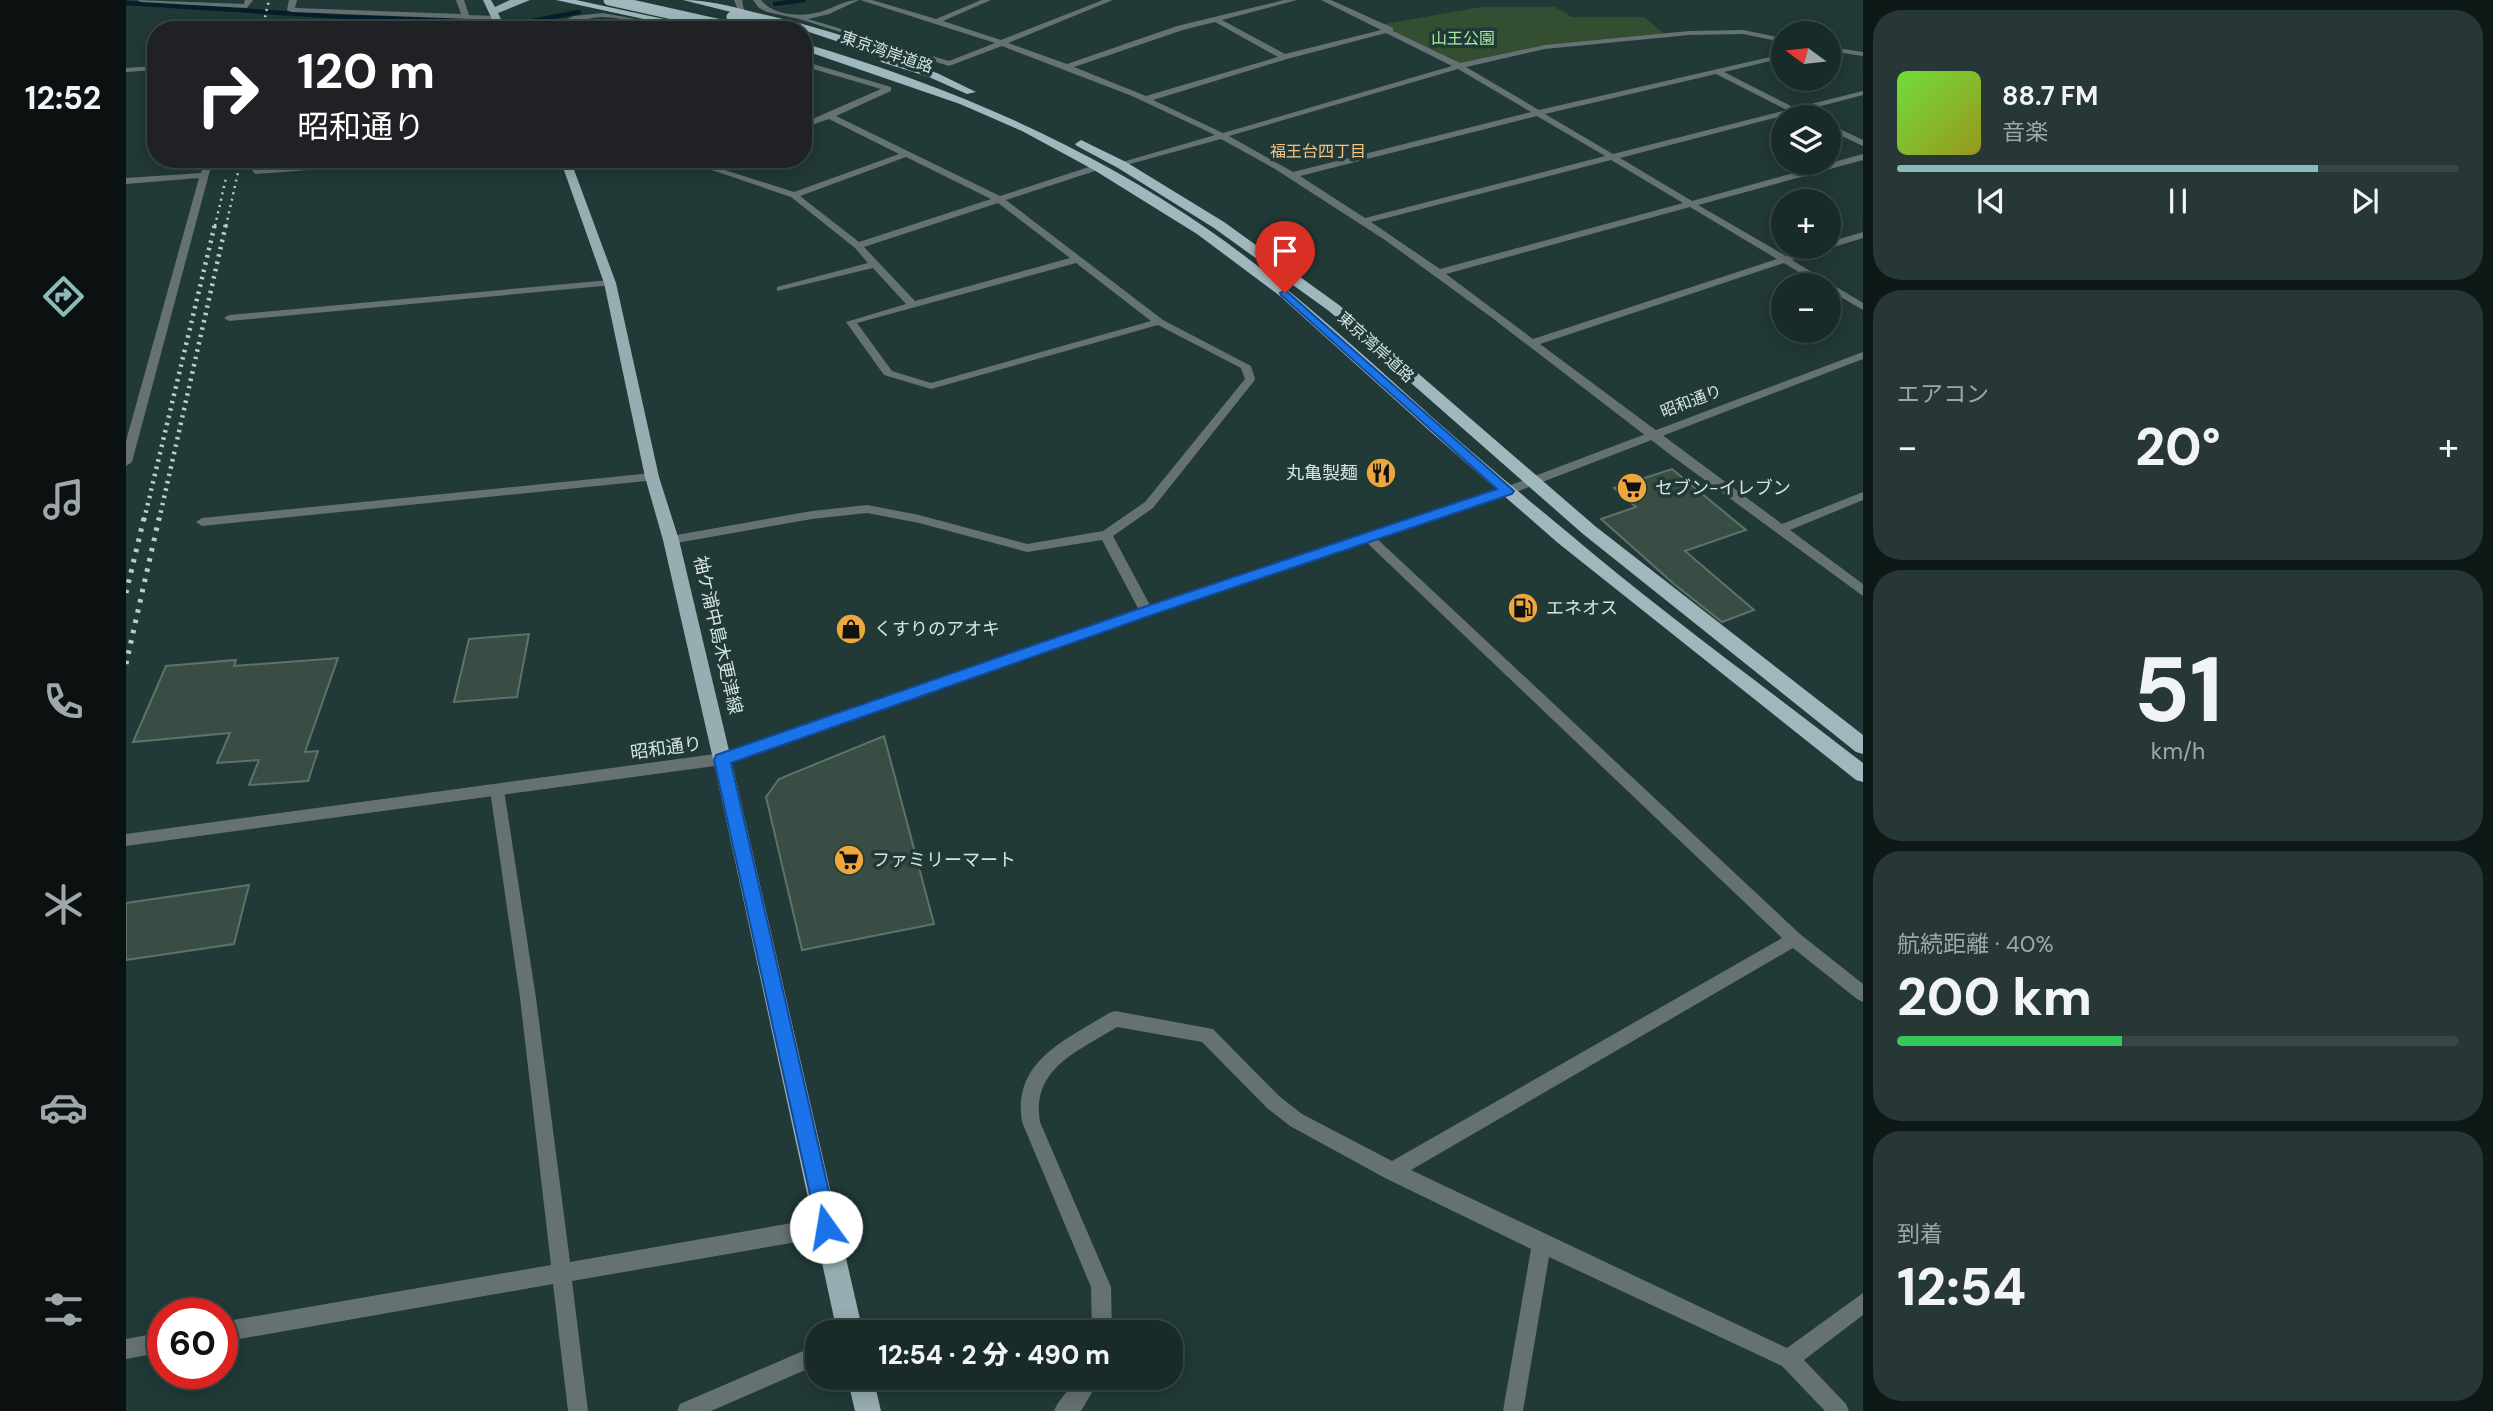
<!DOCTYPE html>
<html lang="ja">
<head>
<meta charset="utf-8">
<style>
  body { margin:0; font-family:"DM Sans","Noto Sans JP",sans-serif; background:#263735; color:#f1f3f6; height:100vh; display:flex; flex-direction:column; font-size:26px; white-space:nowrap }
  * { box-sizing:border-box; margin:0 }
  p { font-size:23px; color:#9fa7a8 }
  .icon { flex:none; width:38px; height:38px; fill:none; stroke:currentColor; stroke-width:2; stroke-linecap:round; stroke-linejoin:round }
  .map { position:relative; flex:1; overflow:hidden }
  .side { display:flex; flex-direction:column; gap:10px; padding:10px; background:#0e1817; width:630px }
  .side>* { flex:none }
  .guide { position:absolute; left:21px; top:21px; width:665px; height:147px; border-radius:28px; box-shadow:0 4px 18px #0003,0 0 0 2px #374746; background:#202124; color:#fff; overflow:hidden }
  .needle { width:46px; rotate:285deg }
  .fabs { position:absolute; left:1645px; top:21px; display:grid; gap:14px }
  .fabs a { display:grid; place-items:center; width:70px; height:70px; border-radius:50%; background:#192b29; box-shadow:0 4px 18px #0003,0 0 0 2px #374746; font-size:35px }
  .speed { position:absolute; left:21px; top:1298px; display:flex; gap:14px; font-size:35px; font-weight:700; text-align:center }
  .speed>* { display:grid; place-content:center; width:91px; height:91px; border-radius:50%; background:#192b29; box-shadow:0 4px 18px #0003,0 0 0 2px #374746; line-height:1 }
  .speed .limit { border:10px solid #d22; background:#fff; color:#111 }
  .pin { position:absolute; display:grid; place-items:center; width:60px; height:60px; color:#fff; margin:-72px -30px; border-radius:50% 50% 50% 0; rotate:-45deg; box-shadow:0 0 7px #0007 }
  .pin .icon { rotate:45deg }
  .me { position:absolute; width:77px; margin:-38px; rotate:347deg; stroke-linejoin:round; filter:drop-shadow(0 0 5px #0008) }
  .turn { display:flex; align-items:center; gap:24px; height:147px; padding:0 35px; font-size:32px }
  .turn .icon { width:91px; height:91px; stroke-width:2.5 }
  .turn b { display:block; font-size:49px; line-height:60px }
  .big { font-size:52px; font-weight:800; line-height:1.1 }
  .side .widget { flex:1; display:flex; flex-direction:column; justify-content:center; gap:10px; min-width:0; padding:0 24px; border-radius:28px; background:#263735 }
  .side .dial { align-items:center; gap:0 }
  .dial b { font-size:91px; line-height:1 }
  .song { display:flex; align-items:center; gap:21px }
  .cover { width:84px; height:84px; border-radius:10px; background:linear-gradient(135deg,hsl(100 70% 55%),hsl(60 70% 35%)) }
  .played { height:7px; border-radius:4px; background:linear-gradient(90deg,#8bbbb9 75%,#374746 75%) }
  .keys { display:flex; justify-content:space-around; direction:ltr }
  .heat { display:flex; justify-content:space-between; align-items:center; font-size:38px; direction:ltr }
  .charge { height:10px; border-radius:5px; background:linear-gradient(90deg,#34c759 40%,#374746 0) }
  .trip { position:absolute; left:679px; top:1320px; width:378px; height:70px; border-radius:28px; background:#192b29; box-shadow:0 4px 18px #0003,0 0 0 2px #374746; font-weight:800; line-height:70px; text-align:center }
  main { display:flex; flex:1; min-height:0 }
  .menu { display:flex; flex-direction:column; width:126px; justify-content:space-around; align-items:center; background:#0a1110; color:#9fa7a8 }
  .menu .icon { width:49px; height:49px }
  .menu .current { color:#8bbbb9 }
  .menu b { font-size:32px; color:#f1f3f6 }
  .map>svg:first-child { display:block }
  .green { fill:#334e31 }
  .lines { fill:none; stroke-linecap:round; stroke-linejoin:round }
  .stream { stroke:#061e2a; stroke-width:4.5 }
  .building { fill:#394d44; stroke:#5d7369; stroke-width:2 }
  .minor { fill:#667173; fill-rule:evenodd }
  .tertiary { fill:#667173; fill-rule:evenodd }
  .primary { fill:#97adb1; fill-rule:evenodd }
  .trunk { fill:#a0b8bd; fill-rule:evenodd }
  .rail-far2 { stroke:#bdcccb; stroke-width:2.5; stroke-dasharray:2 4.5; stroke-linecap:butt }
  .rail-far1 { stroke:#bdcccb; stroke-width:4.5; stroke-dasharray:2.5 5; stroke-linecap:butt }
  .rail { stroke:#bdcccb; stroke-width:5; stroke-dasharray:3.5 7; stroke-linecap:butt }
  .trunk-bridge { stroke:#a0b8bd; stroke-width:11 }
  .route { fill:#1a73e8; stroke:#114b97; stroke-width:2 }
  .labels { text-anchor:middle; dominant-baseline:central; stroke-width:7; stroke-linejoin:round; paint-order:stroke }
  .far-park-label { font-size:16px; fill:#a5ea9e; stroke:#213937 }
  .far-street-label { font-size:16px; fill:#d5e3e2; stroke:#213937 }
  .far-neighbourhood-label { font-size:16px; fill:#f5c483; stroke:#213937 }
  .poi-label { font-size:18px; fill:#d5e3e2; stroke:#213937; text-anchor:start }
  .street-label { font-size:18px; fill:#d5e3e2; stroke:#213937 }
</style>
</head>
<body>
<main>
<nav class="menu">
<b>12:52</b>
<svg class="icon current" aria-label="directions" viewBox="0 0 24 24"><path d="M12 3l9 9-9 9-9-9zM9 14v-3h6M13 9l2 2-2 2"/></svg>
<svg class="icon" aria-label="music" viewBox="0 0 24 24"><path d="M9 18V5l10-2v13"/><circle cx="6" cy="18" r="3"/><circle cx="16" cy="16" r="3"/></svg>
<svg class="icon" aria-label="phone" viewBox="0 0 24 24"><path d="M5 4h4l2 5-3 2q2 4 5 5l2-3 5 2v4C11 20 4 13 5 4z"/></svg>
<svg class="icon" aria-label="climate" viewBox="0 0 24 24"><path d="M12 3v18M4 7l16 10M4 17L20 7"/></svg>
<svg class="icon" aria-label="car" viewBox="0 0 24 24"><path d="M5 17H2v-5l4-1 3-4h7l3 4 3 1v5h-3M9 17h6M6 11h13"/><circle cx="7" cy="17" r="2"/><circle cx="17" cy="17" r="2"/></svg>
<svg class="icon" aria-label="filters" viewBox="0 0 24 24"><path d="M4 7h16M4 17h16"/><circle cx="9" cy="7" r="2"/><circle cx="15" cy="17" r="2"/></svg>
</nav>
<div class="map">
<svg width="1737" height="1411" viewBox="0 0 1737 1411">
  <rect width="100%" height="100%" fill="#213937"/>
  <path class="green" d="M1355,7H1429L1446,17H1518L1540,35L1419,47L1333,66L1253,25Z"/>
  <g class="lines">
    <g class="stream">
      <path d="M0,3L218,17L338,21"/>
      <path d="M649,4L678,0"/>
      <path d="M385,22H401L453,12"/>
    </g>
  </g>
  <g class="building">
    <path d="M1546,469L1620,530L1559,551L1628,610L1596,622L1548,584L1475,519L1510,507L1488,488Z"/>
    <path d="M403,634L391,697L328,702L343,639Z"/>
    <path d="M212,658L179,752L192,751L182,781L123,785L133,760L91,763L104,733L7,742L40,666L110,660L108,666Z"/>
    <path d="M758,736L808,924L676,950L640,797L653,779Z"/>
    <path d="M123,885L108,944L0,960V903Z"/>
  </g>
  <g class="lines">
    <g class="minor">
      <path d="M11,0L118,4L119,0H127L121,8L15,2Z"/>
      <path d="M163,0H171L169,8L335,14L330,0H338L343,15L370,16L374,18L370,20L165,12L161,10Z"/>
      <path d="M608,0H616L618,10H612Z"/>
      <path d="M627,0H635C647,16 676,17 694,12C708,8 718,0 733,0L703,14L682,19L823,61L869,43L734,0H746L810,19L855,0H865L817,21L875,40L977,0H987L882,43L941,64L1051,26L1158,0H1171L1096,20L1159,54L1255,30L1195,0H1205L1267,28V31L1334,63L1419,45L1563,31L1617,30L1657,38V42L1617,34L1563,35L1419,49L1340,67L1413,110L1657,54V58L1598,72L1669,108L1737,91V95L1676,111L1685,117H1675L1667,113L1494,158L1566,201L1737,154V160L1572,205L1660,256L1688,247H1703V242L1737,232V238L1666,260L1737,303V310L1703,290V285H1694L1658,263L1414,344L1656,524L1737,492V500L1664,530L1737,584V596L1546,456L1365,317L1259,240L1149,169L1095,139L993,167V163L1089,135L1006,96L876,46L823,66L673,19L641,12L633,8ZM1089,22L1152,57L1020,96L948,67L1057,30ZM1260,33L1326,66L1097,133L1027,100L1161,59ZM1332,69L1405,112L1167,172L1103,136ZM1590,74L1661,110L1487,154L1419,114ZM1411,116L1479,156L1239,218L1174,176ZM1485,160L1557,203L1314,269L1245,222ZM1564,207L1651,259L1407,339L1320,274Z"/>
      <path d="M477,13L558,28L562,30C532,30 503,17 475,17C454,18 437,30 416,30L448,16Z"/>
      <path d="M114,19L121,21L119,30H111Z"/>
      <path d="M445,25L501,28L505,30L442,29L441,27Z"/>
      <path d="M1703,47L1737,52V56L1703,51Z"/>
      <path d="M677,61L765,87V91L710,116L874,196L969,165H975V169L880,200L1037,320L1125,366L1129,379L1128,381L1027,508L987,536L1027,611L1025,614H1015L976,540L901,552L793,523L741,513L686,519L545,544L541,543L539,540L541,537L545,536L686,511L741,505L793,515L901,544L977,531L1019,502L1119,379L1115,368L1032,325L805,389L758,375L720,322L780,304L747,268L651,291V287L742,263L729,248L665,197L571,165L582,159H594L583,165L668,192L773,154L703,119L677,128V123L755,89L677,66ZM780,157L865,199L733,242L674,196ZM872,203L944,258L789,301L738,247ZM950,263L1025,321L805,383L766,371L731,323Z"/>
      <path d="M30,66V70L0,72V68Z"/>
      <path d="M1703,124L1737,140V146L1703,130Z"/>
      <path d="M79,159H87L6,462L0,466V441L73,178L0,184V178L75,173Z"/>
      <path d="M250,159H291L287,162L130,174L126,171L130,168Z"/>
      <path d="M484,280L489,283L487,285L103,321L98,318L103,315Z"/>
      <path d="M526,473L532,477L530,480L76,526L70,522L76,518Z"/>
      <path d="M1243,534L1247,535L1674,934L1737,984V1002L1731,999L1667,948L1285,1170L1661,1348L1737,1293V1315L1678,1360L1720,1404L1723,1411H1699L1656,1366L1423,1257L1397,1411H1377L1405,1249L1259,1178L1164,1126L1141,1108L1076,1042L991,1027C953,1051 905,1068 914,1122L985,1287L986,1332H966L965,1287L896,1122C886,1061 940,1040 983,1013L989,1011L1087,1029L1153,1096L1176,1114L1266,1161L1656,938L1239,541L1237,538L1239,535Z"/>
      <path d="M371,784L376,786L378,790L410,998L444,1262L700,1217L707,1220L710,1227L707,1234L700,1237L446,1281L462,1411H442L427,1284L96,1342V1322L425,1265L394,998L364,790L366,786Z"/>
      <path d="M37,1332V1352L0,1359V1339Z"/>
      <path d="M691,1345V1365L585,1411H551L554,1404Z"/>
      <path d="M953,1377H975L955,1411H928C932,1400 945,1388 953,1377Z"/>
    </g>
    <path class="tertiary" d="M1737,352V359L1385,494L1025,614L596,765L0,846V834L596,753L1015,608L1377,488Z"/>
    <g class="primary">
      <path d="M357,0H365L369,7L384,0H404L372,13L380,30H371Z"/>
      <path d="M434,159H444L490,283L533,477L553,540L605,759L737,1332H711L587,759L537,540L519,477L478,283Z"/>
      <path d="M721,1377H747L755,1411H729Z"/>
    </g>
    <g class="trunk">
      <path d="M430,0H450L589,30H568Z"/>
      <path d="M557,0C581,0 604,6 627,12C678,23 729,38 778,58L777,62L811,73L850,92L841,94L803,77L755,62L754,60L758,57L677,30Z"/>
      <path d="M677,43C820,85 960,144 1083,230C1163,286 1234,352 1306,417C1350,456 1395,494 1440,531C1535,612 1638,686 1737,763V782L1730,780L1432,543L1306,433L1154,296L1071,234L968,170L896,131L834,104L677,50Z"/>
      <path d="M955,140L1000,162L1098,222L1213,305L1469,526L1737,735V754L1730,752L1457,534L1203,311L1088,228L992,168L951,146L949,144Z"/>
    </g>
    <g class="rail-far2">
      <path d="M136,30L143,0"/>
      <path d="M89,226L100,178"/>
      <path d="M100,226L115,159"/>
    </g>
    <g class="rail-far1">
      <path d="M18,520L89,224"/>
      <path d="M33,520L100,224"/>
    </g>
    <g class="rail">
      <path d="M0,593L18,518"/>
      <path d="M0,664L33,518"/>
    </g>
    <g class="trunk-bridge">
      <path d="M483,0L618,30"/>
      <path d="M606,17L656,30"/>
    </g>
  </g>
  <path class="route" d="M1159,290L1388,491L1386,494L1026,615L605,763L711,1227L708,1235L700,1238L693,1235L588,760L590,755L1015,608L1371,489L1155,295L1154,293Z"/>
  <defs>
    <g id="restaurant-disc" transform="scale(1.575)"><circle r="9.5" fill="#eea73c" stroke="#213937"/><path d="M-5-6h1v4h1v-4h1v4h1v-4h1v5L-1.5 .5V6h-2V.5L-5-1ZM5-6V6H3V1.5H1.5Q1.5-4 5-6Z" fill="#111"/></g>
    <g id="supermarket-disc" transform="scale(1.575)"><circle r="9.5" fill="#eea73c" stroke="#213937"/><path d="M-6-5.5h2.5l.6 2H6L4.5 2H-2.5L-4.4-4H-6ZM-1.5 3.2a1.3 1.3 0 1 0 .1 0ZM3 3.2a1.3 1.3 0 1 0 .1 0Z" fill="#111"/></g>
    <g id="fuel-disc" transform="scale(1.575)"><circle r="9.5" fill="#eea73c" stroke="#213937"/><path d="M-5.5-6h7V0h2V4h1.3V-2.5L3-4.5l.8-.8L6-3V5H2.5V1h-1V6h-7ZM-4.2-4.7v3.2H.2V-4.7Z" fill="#111"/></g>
    <g id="shop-disc" transform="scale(1.575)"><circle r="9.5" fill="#eea73c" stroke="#213937"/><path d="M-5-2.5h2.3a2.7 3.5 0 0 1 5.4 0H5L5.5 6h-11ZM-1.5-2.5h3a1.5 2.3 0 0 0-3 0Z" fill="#111"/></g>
  </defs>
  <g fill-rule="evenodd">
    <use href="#restaurant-disc" x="1255" y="473"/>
    <use href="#supermarket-disc" x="1506" y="488"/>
    <use href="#fuel-disc" x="1397" y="608"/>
    <use href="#shop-disc" x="725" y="629"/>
    <use href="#supermarket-disc" x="723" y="860"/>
  </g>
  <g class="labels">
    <g class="far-park-label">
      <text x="1337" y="38">山王公園</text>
    </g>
    <g class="far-street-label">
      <text transform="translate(761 52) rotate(19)">東京湾岸道路</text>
      <text transform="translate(1250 347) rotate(42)">東京湾岸道路</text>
      <text transform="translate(1565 401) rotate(-21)">昭和通り</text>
    </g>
    <g class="far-neighbourhood-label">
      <text x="1192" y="151">福王台四丁目</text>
    </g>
    <g class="poi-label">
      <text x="1232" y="473" text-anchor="end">丸亀製麺</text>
      <text x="1529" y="488">セブン-イレブン</text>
      <text x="1420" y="608">エネオス</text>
      <text x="748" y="629">くすりのアオキ</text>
      <text x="746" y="860">ファミリーマート</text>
    </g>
    <g class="street-label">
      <text transform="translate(592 635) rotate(77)">袖ケ浦中島木更津線</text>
      <text transform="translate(540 748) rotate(-8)">昭和通り</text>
    </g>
  </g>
</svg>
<div class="fabs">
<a><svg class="needle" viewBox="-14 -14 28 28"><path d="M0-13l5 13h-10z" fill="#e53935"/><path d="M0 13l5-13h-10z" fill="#9fa7a8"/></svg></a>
<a><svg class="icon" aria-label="layers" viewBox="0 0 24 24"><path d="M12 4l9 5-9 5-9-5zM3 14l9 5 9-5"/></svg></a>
<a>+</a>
<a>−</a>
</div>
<div class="speed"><div class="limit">60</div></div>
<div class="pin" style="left:1159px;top:293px;background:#d93025"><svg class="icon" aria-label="arrive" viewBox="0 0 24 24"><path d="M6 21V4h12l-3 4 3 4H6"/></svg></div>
<svg class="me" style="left:700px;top:1227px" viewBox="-20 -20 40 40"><circle r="19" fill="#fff"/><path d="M0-13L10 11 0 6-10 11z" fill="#1a73e8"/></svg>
<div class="trip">12:54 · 2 分 · 490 m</div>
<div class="guide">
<div class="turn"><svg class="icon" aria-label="right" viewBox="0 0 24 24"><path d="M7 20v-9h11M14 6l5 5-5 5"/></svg><div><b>120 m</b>昭和通り</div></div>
</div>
</div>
<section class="side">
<div class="widget">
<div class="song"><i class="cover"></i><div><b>88.7 FM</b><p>音楽</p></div></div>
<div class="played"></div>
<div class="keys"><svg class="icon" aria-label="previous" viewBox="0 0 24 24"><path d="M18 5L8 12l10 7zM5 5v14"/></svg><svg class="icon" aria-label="pause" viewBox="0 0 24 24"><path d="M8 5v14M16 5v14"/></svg><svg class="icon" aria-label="next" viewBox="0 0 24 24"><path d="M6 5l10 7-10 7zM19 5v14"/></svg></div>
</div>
<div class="widget"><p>エアコン</p>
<div class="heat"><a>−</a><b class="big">20°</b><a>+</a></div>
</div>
<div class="widget dial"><b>51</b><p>km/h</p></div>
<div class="widget"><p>航続距離 · 40%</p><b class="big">200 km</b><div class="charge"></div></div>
<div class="widget"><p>到着</p><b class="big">12:54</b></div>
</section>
</main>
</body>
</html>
